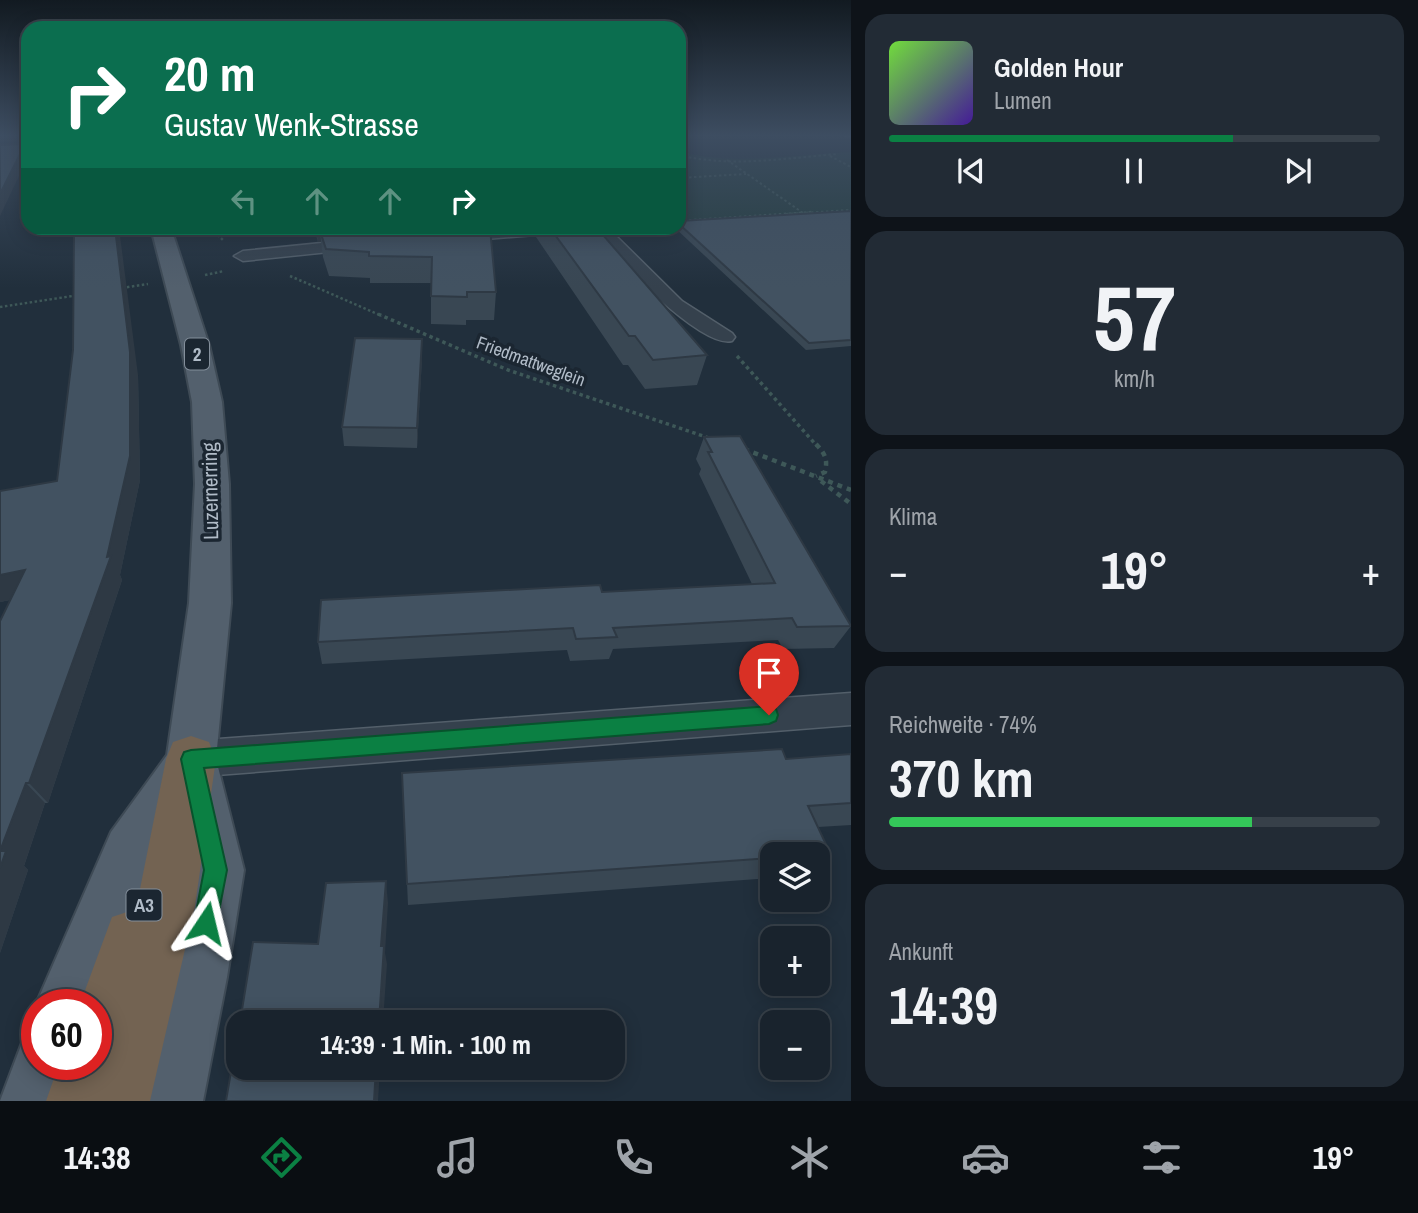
<!DOCTYPE html>
<html lang="de">
<head>
<meta charset="utf-8">
<style>
  body { margin:0; font-family:"Archivo Narrow",sans-serif; background:#222b35; color:#f1f3f6; height:100vh; display:flex; flex-direction:column; font-size:26px; white-space:nowrap }
  * { box-sizing:border-box; margin:0 }
  p { font-size:23px; color:#9fa4aa }
  .icon { flex:none; width:38px; height:38px; fill:none; stroke:currentColor; stroke-width:2; stroke-linecap:round; stroke-linejoin:round }
  .map { position:relative; flex:1; overflow:hidden }
  .details { display:flex; flex-direction:column; gap:14px; padding:14px; background:#0e1319; width:567px }
  .details>* { flex:none }
  .top-card { position:absolute; left:21px; top:21px; width:665px; height:214px; border-radius:21px; box-shadow:0 4px 18px #0003,0 0 0 2px #374049; background:#0b6e4f; color:#fff; overflow:hidden }
  .buttons { position:absolute; left:760px; top:842px; display:grid; gap:14px }
  .buttons a { display:grid; place-items:center; width:70px; height:70px; border-radius:14px; background:#19232d; box-shadow:0 4px 18px #0003,0 0 0 2px #374049; font-size:35px }
  .speed { position:absolute; left:21px; top:989px; display:flex; gap:14px; font-size:35px; font-weight:700; text-align:center }
  .speed>* { display:grid; place-content:center; width:91px; height:91px; border-radius:50%; background:#19232d; box-shadow:0 4px 18px #0003,0 0 0 2px #374049; line-height:1 }
  .speed .limit { border:10px solid #d22; background:#fff; color:#111 }
  .pin { position:absolute; display:grid; place-items:center; width:60px; height:60px; color:#fff; margin:-72px -30px; border-radius:50% 50% 50% 0; rotate:-45deg; box-shadow:0 0 7px #0007 }
  .pin .icon { rotate:45deg }
  .me { position:absolute; width:77px; margin:-38px; rotate:10deg; stroke-linejoin:round; filter:drop-shadow(0 0 5px #0008) }
  .turn { display:flex; align-items:center; gap:24px; height:147px; padding:0 28px; font-size:32px }
  .turn .icon { width:91px; height:91px; stroke-width:2.5 }
  .turn b { display:block; font-size:49px; line-height:60px }
  .lanes { display:flex; align-items:center; height:66px; padding:0 28px; background:#0003; justify-content:center; gap:35px; direction:ltr }
  .lanes .off { opacity:.35 }
  .big { font-size:52px; font-weight:700; line-height:1.1 }
  .details .widget { flex:1; display:flex; flex-direction:column; justify-content:center; gap:10px; min-width:0; padding:0 24px; border-radius:21px; background:#222b35 }
  .details .dial { align-items:center; gap:0 }
  .dial b { font-size:91px; line-height:1 }
  .song { display:flex; align-items:center; gap:21px }
  .cover { width:84px; height:84px; border-radius:10px; background:linear-gradient(135deg,hsl(100 70% 55%),hsl(260 70% 35%)) }
  .played { height:7px; border-radius:4px; background:linear-gradient(90deg,#0b8043 70%,#374049 70%) }
  .keys { display:flex; justify-content:space-around; direction:ltr }
  .heat { display:flex; justify-content:space-between; align-items:center; font-size:38px; direction:ltr }
  .charge { height:10px; border-radius:5px; background:linear-gradient(90deg,#34c759 74%,#374049 0) }
  .trip { position:absolute; left:226px; top:1010px; width:399px; height:70px; border-radius:21px; background:#19232d; box-shadow:0 4px 18px #0003,0 0 0 2px #374049; font-weight:700; line-height:70px; text-align:center }
  .tabs { display:flex; height:112px; justify-content:space-around; align-items:center; background:#0a0e12; color:#9fa4aa }
  .tabs .icon { width:49px; height:49px }
  .tabs .active { color:#0b8043 }
  .tabs b { font-size:32px; color:#f1f3f6 }
  main { display:flex; flex:1; min-height:0 }
  .map>svg:first-child { display:block }
  .green { fill:#233c3d }
  .lines { fill:none; stroke-linecap:round; stroke-linejoin:round }
  .service-casing { stroke:#535f6a; stroke-width:4 }
  .minor-casing { stroke:#535f6a; stroke-width:3 }
  .primary-casing { stroke:#3e4a55; stroke-width:4 }
  .motorway-casing { stroke:#414c57; stroke-width:4 }
  .path-far3 { stroke:#3e5858; stroke-width:2; stroke-dasharray:2.5 2.5; stroke-linecap:butt }
  .path-far2 { stroke:#3e5858; stroke-width:2.5; stroke-dasharray:2.5 2.5; stroke-linecap:butt }
  .path-far1 { stroke:#3e5858; stroke-width:3.5; stroke-dasharray:3.5 3.5; stroke-linecap:butt }
  .path { stroke:#3e5858; stroke-width:4.5; stroke-dasharray:5 5; stroke-linecap:butt }
  .service { fill:#35414d; fill-rule:evenodd }
  .minor { fill:#35414d; fill-rule:evenodd }
  .primary { fill:#53606d; fill-rule:evenodd }
  .motorway { fill:#736352; fill-rule:evenodd }
  .tram { stroke:#576574; stroke-width:2 }
  .wall { fill:#394753 }
  .shaded-wall { fill:#2e3944 }
  .building { fill:#425261; stroke:#2e3944; stroke-width:2 }
  .route { fill:#0b8043; stroke:#07532c; stroke-width:2 }
  .labels { text-anchor:middle; dominant-baseline:central; stroke-width:7; stroke-linejoin:round; paint-order:stroke }
  .far-street-label { font-size:18px; fill:#b1bcc8; stroke:#1b2631 }
  .shield { fill:#1b2631; stroke:#848f9b; stroke-width:2 }
  .shield-label { font-size:19px; font-weight:bold; fill:#b1bcc8 }
  .street-label { font-size:21px; fill:#b1bcc8; stroke:#1b2631 }
</style>
</head>
<body>
<main>
<div class="map">
<svg width="851" height="1101" viewBox="0 0 851 1101">
  <rect width="100%" height="100%" fill="#212f3c"/>
  <path class="green" d="M679,150C716,167 807,154 851,152V213L679,224Z"/>
  <g class="lines">
    <g class="service-casing">
      <path id="service" d="M840,134H851V136Z"/>
    </g>
    <g class="minor-casing">
      <g id="minor">
        <path d="M506,228H541L543,230L535,235L449,242L441,237L449,232Z"/>
        <path d="M591,228H608L682,301L732,333L735,337L732,341C701,349 610,254 591,228Z"/>
        <path d="M361,239L367,240L369,244L367,248L243,261L234,256L243,251Z"/>
        <path d="M851,693V725L191,777L177,772L172,759L177,746L191,741Z"/>
      </g>
    </g>
    <g class="primary-casing">
      <g id="primary">
        <path d="M151,228H171L209,345L222,402L229,484L231,603L216,759L244,870L227,977L203,1101H133L165,977L188,870L179,825L152,869L96,1013V1004H36L111,832L167,755L189,603L195,484L192,402L181,345Z"/>
        <path d="M37,1035V1064H80L69,1101H0L23,1040Z"/>
      </g>
    </g>
    <g class="motorway-casing">
      <path id="motorway" d="M191,736L209,742L216,759L195,906L150,1101H46L59,1064H96V1004H80L112,917L136,909L166,759L173,742Z"/>
    </g>
    <g class="path-far3">
      <path d="M679,155C730,168 786,158 838,154"/>
      <path d="M830,156L851,167"/>
      <path d="M727,160L803,213"/>
      <path d="M679,178L746,174"/>
      <path d="M786,214L851,210"/>
    </g>
    <g class="path-far2">
      <path d="M679,221L813,212"/>
      <path d="M210,228L224,241"/>
      <path d="M205,275L224,271"/>
      <path d="M290,276L382,316"/>
      <path d="M122,288L148,284"/>
      <path d="M0,307L79,295"/>
    </g>
    <g class="path-far1">
      <path d="M378,314L508,370L709,438"/>
      <path d="M737,356L817,446"/>
    </g>
    <g class="path">
      <path d="M816,444C825,454 828,459 825,472L816,476"/>
      <path d="M744,449L851,490"/>
      <path d="M821,481L851,504"/>
    </g>
    <use href="#service" class="service"/>
    <use href="#minor" class="minor"/>
    <use href="#primary" class="primary"/>
    <use href="#motorway" class="motorway"/>
    <path class="tram" d="M0,152L28,150"/>
  </g>
  <g class="wall">
    <path d="M851,211V346L806,350L675,228H679V221Z"/>
    <path d="M314,228H473L496,292L494,320H466V325L431,324V283H370V278L329,276L323,257L321,242H318Z"/>
    <path d="M537,228H597L707,355L697,385L645,389L628,365H623L536,237Z"/>
    <path d="M422,339V358L417,448L344,446L342,427Z"/>
    <path d="M138,375L140,480L120,575L122,580L48,803H45L24,866L28,870L0,953V621L10,600L0,602V491L57,481Z"/>
    <path d="M704,437L851,626L834,648L783,649L778,640L613,649L609,659L570,661L567,650L322,664L318,642L602,592L752,584L699,474L701,469L696,459Z"/>
    <path d="M851,754V825L818,827L830,853L817,865V854H772V878L408,905L402,773L786,759Z"/>
  </g>
  <g class="shaded-wall">
    <path d="M0,134H26L28,139V138V144L27,139L0,142Z"/>
    <path d="M25,144L28,151V157L0,216V194Z"/>
    <path d="M115,228H119L138,375L140,480L120,575L122,580L48,803L29,783L107,557Z"/>
    <path d="M316,228H433L320,231L321,242H318Z"/>
    <path d="M422,339V358L417,448V428Z"/>
    <path d="M25,570L40,594L0,602V575Z"/>
    <path d="M26,783L45,803L24,866L28,870L0,953V851Z"/>
    <path d="M386,881L388,903L385,953L387,964L383,1022H379L381,946Z"/>
    <path d="M376,1068H380L378,1101H374Z"/>
  </g>
  <g class="building">
    <path d="M25,144L0,194V145Z"/>
    <path d="M851,211V340L809,343L679,224V221Z"/>
    <path d="M74,228H115L130,352V456L107,557L111,556L29,783H26L0,851H6L0,868V621L25,570L0,575V491L57,481L73,350Z"/>
    <path d="M362,228H490L496,292H467V297L431,296L432,257L369,256V252L326,249L320,231Z"/>
    <path d="M550,228H597L707,355L653,360L635,336H629Z"/>
    <path d="M355,338L422,339L417,428L342,427Z"/>
    <path d="M740,436L851,626L797,627L792,618L613,628L617,637L576,639L573,628L318,642L321,600L600,585L602,592L775,583L708,452H712L704,437Z"/>
    <path d="M782,749L786,759L851,754V803L808,806L830,853L772,854V858L407,884L402,773Z"/>
    <path d="M386,881L381,946H384L379,1022H240L253,942L318,944L326,883Z"/>
    <path d="M238,1031V1068H376L374,1101H226Z"/>
  </g>
  <linearGradient id="sky" x2="0" y2="1"><stop stop-color="#121a21"/><stop offset="0.47" stop-color="#3d4d61"/><stop offset="1" stop-color="#3d4d61" stop-opacity="0"/></linearGradient>
  <rect width="851" height="288" fill="url(#sky)"/>
  <path class="route" d="M769,706L776,709L778,715L776,721L769,724L204,768L227,870L215,932L206,936L197,932L194,923L204,870L181,759L184,752L191,750Z"/>
  <g class="labels">
    <g class="far-street-label">
      <text transform="translate(531 361) rotate(20)">Friedmattweglein</text>
    </g>
    <g class="shield">
      <rect x="185" y="338.5" width="24" height="31" rx="5"/>
      <rect x="126.5" y="889.5" width="35" height="31" rx="5"/>
    </g>
    <g class="shield-label">
      <text x="197" y="354">2</text>
      <text x="144" y="905">A3</text>
    </g>
    <g class="street-label">
      <text transform="translate(210 491) rotate(-91)">Luzernerring</text>
    </g>
  </g>
</svg>
<div class="buttons">
<a><svg class="icon" aria-label="layers" viewBox="0 0 24 24"><path d="M12 4l9 5-9 5-9-5zM3 14l9 5 9-5"/></svg></a>
<a>+</a>
<a>−</a>
</div>
<div class="speed"><div class="limit">60</div></div>
<div class="pin" style="left:769px;top:715px;background:#d93025"><svg class="icon" aria-label="arrive" viewBox="0 0 24 24"><path d="M6 21V4h12l-3 4 3 4H6"/></svg></div>
<svg class="me" style="left:206px;top:923px" viewBox="-20 -20 40 40"><path d="M0-17L14 15 0 8-14 15z" fill="#0b8043" stroke="#fff" stroke-width="4"/></svg>
<div class="trip">14:39 · 1 Min. · 100 m</div>
<div class="top-card">
<div class="turn"><svg class="icon" aria-label="right" viewBox="0 0 24 24"><path d="M7 20v-9h11M14 6l5 5-5 5"/></svg><div><b>20 m</b>Gustav Wenk-Strasse</div></div>
<div class="lanes"><svg class="icon off" aria-label="left" viewBox="0 0 24 24"><path d="M17 20v-9H6M10 6l-5 5 5 5"/></svg><svg class="icon off" aria-label="ahead" viewBox="0 0 24 24"><path d="M12 20V5M6 11l6-6 6 6"/></svg><svg class="icon off" aria-label="ahead" viewBox="0 0 24 24"><path d="M12 20V5M6 11l6-6 6 6"/></svg><svg class="icon" aria-label="right" viewBox="0 0 24 24"><path d="M7 20v-9h11M14 6l5 5-5 5"/></svg></div>
</div>
</div>
<section class="details">
<div class="widget">
<div class="song"><i class="cover"></i><div><b>Golden Hour</b><p>Lumen</p></div></div>
<div class="played"></div>
<div class="keys"><svg class="icon" aria-label="previous" viewBox="0 0 24 24"><path d="M18 5L8 12l10 7zM5 5v14"/></svg><svg class="icon" aria-label="pause" viewBox="0 0 24 24"><path d="M8 5v14M16 5v14"/></svg><svg class="icon" aria-label="next" viewBox="0 0 24 24"><path d="M6 5l10 7-10 7zM19 5v14"/></svg></div>
</div>
<div class="widget dial"><b>57</b><p>km/h</p></div>
<div class="widget"><p>Klima</p>
<div class="heat"><a>−</a><b class="big">19°</b><a>+</a></div>
</div>
<div class="widget"><p>Reichweite · 74%</p><b class="big">370 km</b><div class="charge"></div></div>
<div class="widget"><p>Ankunft</p><b class="big">14:39</b></div>
</section>
</main>
<nav class="tabs">
<b>14:38</b>
<svg class="icon active" aria-label="directions" viewBox="0 0 24 24"><path d="M12 3l9 9-9 9-9-9zM9 14v-3h6M13 9l2 2-2 2"/></svg>
<svg class="icon" aria-label="music" viewBox="0 0 24 24"><path d="M9 18V5l10-2v13"/><circle cx="6" cy="18" r="3"/><circle cx="16" cy="16" r="3"/></svg>
<svg class="icon" aria-label="phone" viewBox="0 0 24 24"><path d="M5 4h4l2 5-3 2q2 4 5 5l2-3 5 2v4C11 20 4 13 5 4z"/></svg>
<svg class="icon" aria-label="climate" viewBox="0 0 24 24"><path d="M12 3v18M4 7l16 10M4 17L20 7"/></svg>
<svg class="icon" aria-label="car" viewBox="0 0 24 24"><path d="M5 17H2v-5l4-1 3-4h7l3 4 3 1v5h-3M9 17h6M6 11h13"/><circle cx="7" cy="17" r="2"/><circle cx="17" cy="17" r="2"/></svg>
<svg class="icon" aria-label="filters" viewBox="0 0 24 24"><path d="M4 7h16M4 17h16"/><circle cx="9" cy="7" r="2"/><circle cx="15" cy="17" r="2"/></svg>
<b>19°</b>
</nav>
</body>
</html>
